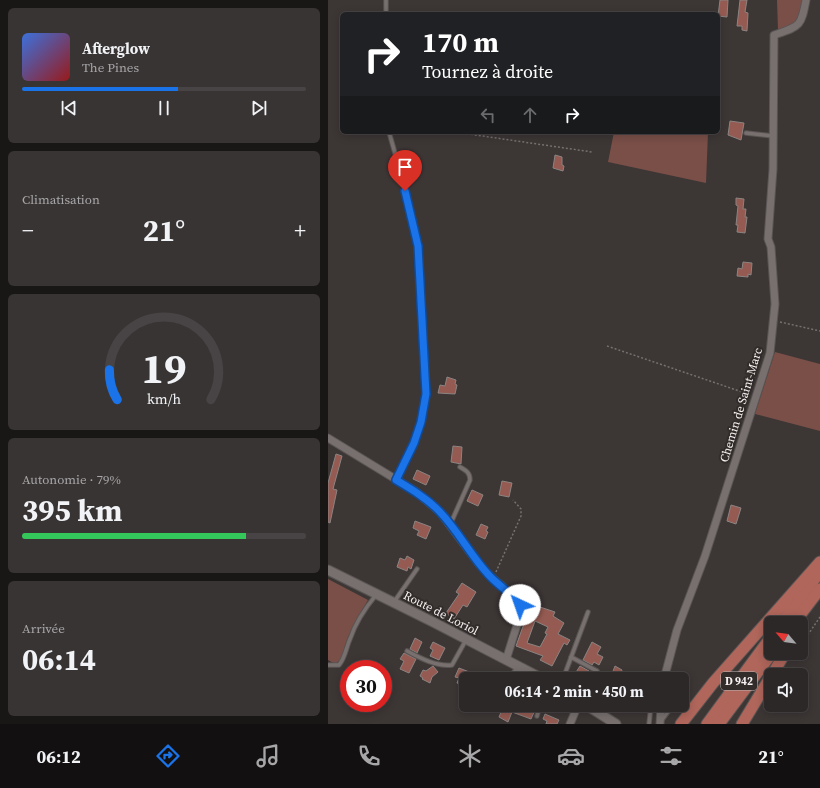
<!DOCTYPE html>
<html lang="fr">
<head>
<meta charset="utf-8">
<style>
  body { margin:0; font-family:"Source Serif 4",serif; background:#393434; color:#f1f3f6; height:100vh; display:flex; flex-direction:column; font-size:15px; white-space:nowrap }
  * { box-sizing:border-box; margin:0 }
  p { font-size:13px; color:#a7a6a8 }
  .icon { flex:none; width:22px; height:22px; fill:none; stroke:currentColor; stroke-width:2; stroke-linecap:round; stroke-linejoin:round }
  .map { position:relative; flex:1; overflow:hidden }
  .sheet { display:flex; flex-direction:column; gap:8px; padding:8px; background:#191616; width:328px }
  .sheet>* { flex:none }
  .hud { position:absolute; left:12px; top:12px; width:380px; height:122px; border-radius:6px; box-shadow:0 2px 10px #0003,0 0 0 1px #484445; background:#202124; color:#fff; overflow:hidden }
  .needle { width:26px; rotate:299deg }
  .controls { position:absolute; left:436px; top:616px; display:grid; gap:8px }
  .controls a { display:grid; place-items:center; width:44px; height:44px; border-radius:6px; background:#2d2828; box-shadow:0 2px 10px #0003,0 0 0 1px #484445; font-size:20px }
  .speed { position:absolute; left:12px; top:660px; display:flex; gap:8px; font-size:20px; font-weight:700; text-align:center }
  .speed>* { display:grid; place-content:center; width:52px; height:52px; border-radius:50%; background:#2d2828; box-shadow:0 2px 10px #0003,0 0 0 1px #484445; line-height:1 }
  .speed .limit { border:6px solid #d22; background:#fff; color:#111 }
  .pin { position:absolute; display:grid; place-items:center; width:34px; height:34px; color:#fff; margin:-41px -17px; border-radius:50% 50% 50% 0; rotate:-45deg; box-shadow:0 0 4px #0007 }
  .pin .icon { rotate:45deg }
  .me { position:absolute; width:44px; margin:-22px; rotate:318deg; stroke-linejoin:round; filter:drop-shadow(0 0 3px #0008) }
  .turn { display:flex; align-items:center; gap:14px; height:84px; padding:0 16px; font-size:18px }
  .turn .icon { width:52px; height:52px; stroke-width:2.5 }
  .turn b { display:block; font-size:28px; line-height:34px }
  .lanes { display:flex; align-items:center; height:38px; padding:0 16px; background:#0003; justify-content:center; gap:20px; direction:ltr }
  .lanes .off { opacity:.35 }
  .big { font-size:30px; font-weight:700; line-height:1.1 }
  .sheet .card { flex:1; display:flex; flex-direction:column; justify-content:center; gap:6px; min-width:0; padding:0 14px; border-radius:6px; background:#393434 }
  .sheet .dial { align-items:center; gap:0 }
  .dial svg { height:104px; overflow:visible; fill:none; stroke:#484445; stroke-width:7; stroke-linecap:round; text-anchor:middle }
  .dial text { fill:#f1f3f6; stroke:none }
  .song { display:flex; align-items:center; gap:12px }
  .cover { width:48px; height:48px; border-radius:6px; background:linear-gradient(135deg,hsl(220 70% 55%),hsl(0 70% 35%)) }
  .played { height:4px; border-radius:2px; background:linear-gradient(90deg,#1a73e8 55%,#484445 55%) }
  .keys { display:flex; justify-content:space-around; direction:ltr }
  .heat { display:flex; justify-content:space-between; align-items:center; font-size:22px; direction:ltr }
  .charge { height:6px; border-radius:3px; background:linear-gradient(90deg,#34c759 79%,#484445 0) }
  .trip { position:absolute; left:131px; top:672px; width:230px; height:40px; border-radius:6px; background:#2d2828; box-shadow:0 2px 10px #0003,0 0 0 1px #484445; font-weight:700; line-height:40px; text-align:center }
  .tab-bar { display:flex; height:64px; justify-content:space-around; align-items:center; background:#121010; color:#a7a6a8 }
  .tab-bar .icon { width:28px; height:28px }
  .tab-bar .selected { color:#1a73e8 }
  .tab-bar b { font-size:18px; color:#f1f3f6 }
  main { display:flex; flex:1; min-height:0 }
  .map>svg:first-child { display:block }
  .green { fill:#794f48 }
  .building { fill:#955b52; stroke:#8b8482; fill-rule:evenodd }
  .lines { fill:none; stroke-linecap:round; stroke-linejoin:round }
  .service-casing { stroke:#5a5554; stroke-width:5.5 }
  .minor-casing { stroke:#5a5554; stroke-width:9 }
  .tertiary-casing { stroke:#5a5554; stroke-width:11 }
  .trunk-casing { stroke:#5a5554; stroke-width:13 }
  .path { stroke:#767170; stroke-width:1.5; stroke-dasharray:2 2; stroke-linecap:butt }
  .service { stroke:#77706f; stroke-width:3.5 }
  .minor { stroke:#77706f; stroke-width:7 }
  .tertiary { stroke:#77706f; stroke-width:9 }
  .trunk { stroke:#b0665b; stroke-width:11 }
  .route-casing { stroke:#114b97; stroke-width:10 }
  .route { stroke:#1a73e8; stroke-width:7 }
  .labels { text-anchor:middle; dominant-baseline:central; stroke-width:4; stroke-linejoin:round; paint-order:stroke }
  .shield { fill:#322c2b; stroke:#bcb7b6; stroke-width:1 }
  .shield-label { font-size:11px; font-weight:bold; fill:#f7f3f2 }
  .street-label { font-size:12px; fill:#f7f3f2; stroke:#322c2b }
</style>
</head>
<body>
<main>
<section class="sheet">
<div class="card">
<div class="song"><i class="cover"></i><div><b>Afterglow</b><p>The Pines</p></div></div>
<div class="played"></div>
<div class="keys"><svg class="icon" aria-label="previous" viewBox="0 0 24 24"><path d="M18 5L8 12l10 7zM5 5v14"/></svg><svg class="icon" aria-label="pause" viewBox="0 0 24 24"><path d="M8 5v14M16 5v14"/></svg><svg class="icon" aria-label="next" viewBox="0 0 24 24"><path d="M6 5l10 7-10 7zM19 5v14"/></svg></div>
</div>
<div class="card"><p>Climatisation</p>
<div class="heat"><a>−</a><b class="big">21°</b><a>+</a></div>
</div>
<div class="card dial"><svg viewBox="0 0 100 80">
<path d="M14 69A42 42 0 1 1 86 69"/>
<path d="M14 69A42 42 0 0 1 8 46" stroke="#1a73e8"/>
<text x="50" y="56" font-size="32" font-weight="700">19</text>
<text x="50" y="72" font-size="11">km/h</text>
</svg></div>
<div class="card"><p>Autonomie · 79%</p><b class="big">395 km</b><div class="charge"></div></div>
<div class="card"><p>Arrivée</p><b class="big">06:14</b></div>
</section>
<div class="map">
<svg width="492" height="724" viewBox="0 0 492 724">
  <rect width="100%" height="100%" fill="#3c3635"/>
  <g class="green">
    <path d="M449,0H475L468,26L450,30Z"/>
    <path d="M286,132H380L378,183L280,162Z"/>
    <path d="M447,352L492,364V431L427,414Z"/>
    <path d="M0,579L40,600C29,619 17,637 14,659L7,664L0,660Z"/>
  </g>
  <g class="building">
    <path d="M392,0H400L399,17L390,16Z"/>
    <path d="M412,0H419L417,12L420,13L419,31L414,30V26H409Z"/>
    <path d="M402,121L416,123L413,140L400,135Z"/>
    <path d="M227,155L234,157V165L236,166L235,171L225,168Z"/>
    <path d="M408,198L416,199L415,209H418L417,217H419L417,233L409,232L410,225H408L410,206L408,205Z"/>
    <path d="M415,262L424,263L423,275L420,274V277L409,276L410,268L414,269Z"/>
    <path d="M119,377L128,380L127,384L129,385L127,394L110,393L112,385L117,386Z"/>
    <path d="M125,446L134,447L133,464L123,462Z"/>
    <path d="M8,454L14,456L5,489L9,490L2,523L0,522V483Z"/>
    <path d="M89,470L102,476L98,485L85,479Z"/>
    <path d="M174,481L184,483L181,497L171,495Z"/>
    <path d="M144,490L155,495L150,506L139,501Z"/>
    <path d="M403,505L413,508L408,524L399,521Z"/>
    <path d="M87,521L103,527L98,539L89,535L91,531L85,528Z"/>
    <path d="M153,524L160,527L158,531L160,532L157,539L148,535Z"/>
    <path d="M79,556L86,560L83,569L80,567L79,571L69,567L72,558L77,560Z"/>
    <path d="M134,583L148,592L139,607L135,605L126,619L118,613L131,594L128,592Z"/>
    <path d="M203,604L227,612L225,616L236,623L230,634L242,640L239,645L236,643L224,666L212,660L215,656L188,646ZM207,621L220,627L217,633L219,634L212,647L199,643Z"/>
    <path d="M87,638L94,642L89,653L82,649Z"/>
    <path d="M105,642L117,648L111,660L102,656L105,650L102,648Z"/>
    <path d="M264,642L273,647L269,654L275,657L271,665L266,662L264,665L255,660Z"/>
    <path d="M76,653L88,659L81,673L72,669L76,661L72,659Z"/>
    <path d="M105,666L110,672L104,677L102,683L94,679L95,678L92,676L95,670L98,671Z"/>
    <path d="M252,666L261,671L257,679H249L245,677Z"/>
    <path d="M287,666L294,670L291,679H282Z"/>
    <path d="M131,668L144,673L142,679H138V687L129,683L131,678L127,677Z"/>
    <path d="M176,705H193L207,710L203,719L184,712L180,722L171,717Z"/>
    <path d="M217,714L231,720L229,724H218L219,721L215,719Z"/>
  </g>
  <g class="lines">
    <g class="service-casing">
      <g id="service">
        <path d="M58,0V14"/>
        <path d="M61,132L82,206L90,247L97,374L96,405L93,422L86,443L68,479"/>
        <path d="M418,133L445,136"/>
        <path d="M122,525L142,480C142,472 137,470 132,467"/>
        <path d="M66,602L89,569"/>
        <path d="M79,651C92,658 109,667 124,665L138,640"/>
        <path d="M243,657L269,671L265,679"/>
        <path d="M0,665H11C17,658 18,648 22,639C27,624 38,607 48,595"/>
        <path d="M180,679L190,667"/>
        <path d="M235,679L260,612"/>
        <path d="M354,694L359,688"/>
        <path d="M209,716L212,705"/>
        <path d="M333,721L345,705"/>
        <path d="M321,724L323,705"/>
      </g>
    </g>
    <g class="minor-casing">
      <g id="minor">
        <path d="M0,438L87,491L112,512L151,564L162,576L187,597L192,605L189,625L178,660"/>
        <path d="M336,679L349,630L377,556L442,353L447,304L443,247L440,239L445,169L446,35C472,26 473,27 478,0"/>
        <path d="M242,724L250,705"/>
        <path d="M332,724L333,705"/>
      </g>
    </g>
    <g class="tertiary-casing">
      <g id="tertiary">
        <path d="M0,570L105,622L215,679"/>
        <path d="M258,705L288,724"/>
      </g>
    </g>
    <g class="trunk-casing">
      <g id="trunk">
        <path d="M453,623L492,572"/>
        <path d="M466,623L492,589"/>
        <path d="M444,675L457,653"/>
        <path d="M353,724L385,683L492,562"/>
        <path d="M379,724L443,637"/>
        <path d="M391,724L444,653"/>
        <path d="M414,724L443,676"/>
      </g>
    </g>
    <g class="path">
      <path d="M127,132L264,152"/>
      <path d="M452,322L492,331"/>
      <path d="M279,346L423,395"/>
      <path d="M168,572L193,516V509L185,500"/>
      <path d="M473,645L492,617"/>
    </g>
    <use href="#service" class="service"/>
    <use href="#minor" class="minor"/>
    <use href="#tertiary" class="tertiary"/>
    <use href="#trunk" class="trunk"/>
  </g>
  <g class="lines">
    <g class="route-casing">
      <path id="route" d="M77,191L90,246L98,394L93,422L86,443L68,480C83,489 100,499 112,512C130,531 142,554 159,573C169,585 183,592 192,605"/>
    </g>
    <use href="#route" class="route"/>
  </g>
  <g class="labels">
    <rect class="shield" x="393" y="672" width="36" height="18" rx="3"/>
    <g class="shield-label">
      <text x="411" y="681">D 942</text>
    </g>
    <g class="street-label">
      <text transform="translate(413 405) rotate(-73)">Chemin de Saint-Marc</text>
      <text transform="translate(113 613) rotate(27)">Route de Loriol</text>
    </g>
  </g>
</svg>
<div class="controls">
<a><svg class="needle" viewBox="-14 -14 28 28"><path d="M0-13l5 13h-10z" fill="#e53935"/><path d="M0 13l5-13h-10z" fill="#a7a6a8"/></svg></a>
<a><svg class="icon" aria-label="sound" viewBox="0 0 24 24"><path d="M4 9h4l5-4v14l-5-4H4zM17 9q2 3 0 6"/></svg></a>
</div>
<div class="speed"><div class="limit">30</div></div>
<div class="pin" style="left:77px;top:191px;background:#d93025"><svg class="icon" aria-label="arrive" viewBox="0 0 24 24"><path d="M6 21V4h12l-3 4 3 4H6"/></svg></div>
<svg class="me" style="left:192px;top:605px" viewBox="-20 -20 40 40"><circle r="19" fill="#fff"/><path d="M0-13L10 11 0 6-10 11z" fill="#1a73e8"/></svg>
<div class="trip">06:14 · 2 min · 450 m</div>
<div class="hud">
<div class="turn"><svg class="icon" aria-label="right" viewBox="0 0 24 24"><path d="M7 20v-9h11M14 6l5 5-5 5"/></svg><div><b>170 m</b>Tournez à droite</div></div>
<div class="lanes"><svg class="icon off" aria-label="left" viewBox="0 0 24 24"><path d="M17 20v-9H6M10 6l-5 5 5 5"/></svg><svg class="icon off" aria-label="ahead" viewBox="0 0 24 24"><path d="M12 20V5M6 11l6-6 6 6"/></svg><svg class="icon" aria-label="right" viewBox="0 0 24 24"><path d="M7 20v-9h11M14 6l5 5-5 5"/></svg></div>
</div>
</div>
</main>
<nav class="tab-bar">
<b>06:12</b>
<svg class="icon selected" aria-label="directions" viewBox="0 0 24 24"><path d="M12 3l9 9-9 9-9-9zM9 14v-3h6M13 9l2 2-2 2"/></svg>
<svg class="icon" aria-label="music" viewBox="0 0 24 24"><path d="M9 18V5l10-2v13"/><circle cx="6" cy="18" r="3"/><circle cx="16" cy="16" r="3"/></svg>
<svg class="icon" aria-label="phone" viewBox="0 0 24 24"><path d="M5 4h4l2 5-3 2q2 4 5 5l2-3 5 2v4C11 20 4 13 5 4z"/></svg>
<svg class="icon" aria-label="climate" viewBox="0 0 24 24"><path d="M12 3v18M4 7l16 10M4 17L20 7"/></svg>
<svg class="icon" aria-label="car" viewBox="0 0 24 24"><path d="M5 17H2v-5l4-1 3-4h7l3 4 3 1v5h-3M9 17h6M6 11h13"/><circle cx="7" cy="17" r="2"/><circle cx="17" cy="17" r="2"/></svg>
<svg class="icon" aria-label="filters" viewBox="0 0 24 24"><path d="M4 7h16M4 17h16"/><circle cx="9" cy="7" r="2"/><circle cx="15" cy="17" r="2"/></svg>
<b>21°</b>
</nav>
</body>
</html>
